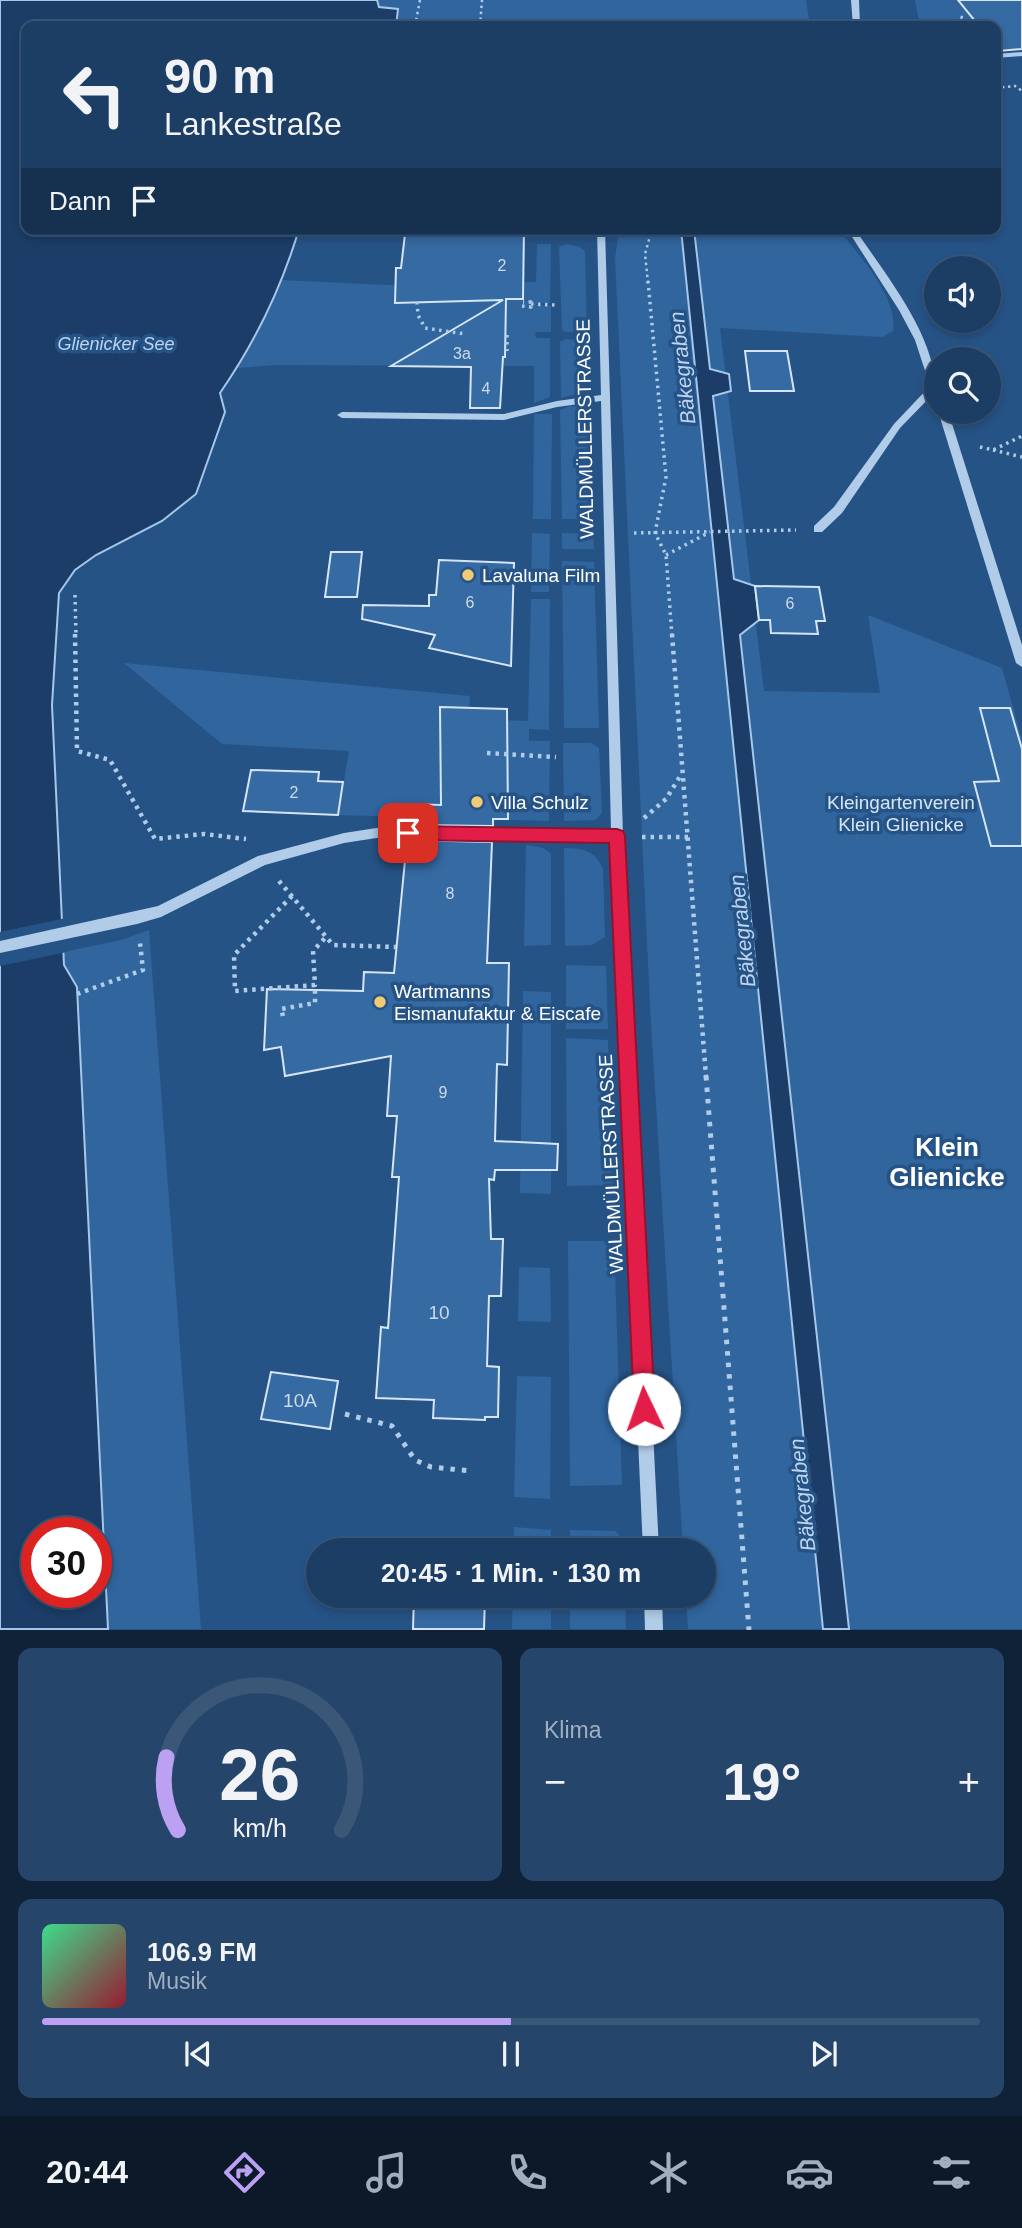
<!DOCTYPE html>
<html lang="de">
<head>
<meta charset="utf-8">
<style>
  body { margin:0; font-family:Arial,sans-serif; background:#25456a; color:#f1f3f6; height:100vh; display:flex; flex-direction:column; font-size:26px; white-space:nowrap }
  * { box-sizing:border-box; margin:0 }
  p { font-size:23px; color:#a0aebf }
  .icon { flex:none; width:38px; height:38px; fill:none; stroke:currentColor; stroke-width:2; stroke-linecap:round; stroke-linejoin:round }
  .map { position:relative; height:1630px; overflow:hidden }
  .drawer { display:flex; flex-direction:column; gap:18px; padding:18px; background:#0f2237; flex:1 }
  .drawer>* { flex:none }
  .hud { position:absolute; left:21px; top:21px; width:980px; height:214px; border-radius:14px; box-shadow:0 4px 10px #0003,0 0 0 2px #3a5778; background:#1c3e64; color:#f1f3f6; overflow:hidden }
  .fabs { position:absolute; left:924px; top:256px; display:grid; gap:14px }
  .fabs a { display:grid; place-items:center; width:77px; height:77px; border-radius:50%; background:#1c3e64; box-shadow:0 4px 10px #0003,0 0 0 2px #3a5778; font-size:35px }
  .speed { position:absolute; left:21px; top:1517px; display:flex; gap:14px; font-size:35px; font-weight:700; text-align:center }
  .speed>* { display:grid; place-content:center; width:91px; height:91px; border-radius:50%; background:#1c3e64; box-shadow:0 4px 10px #0003,0 0 0 2px #3a5778; line-height:1 }
  .speed .limit { border:10px solid #d22; background:#fff; color:#111 }
  .pin { position:absolute; display:grid; place-items:center; width:60px; height:60px; color:#fff; margin:-30px; border-radius:14px; box-shadow:0 4px 10px #0006 }
  .me { position:absolute; width:77px; margin:-38px; rotate:357deg; stroke-linejoin:round; filter:drop-shadow(0 0 5px #0008) }
  .turn { display:flex; align-items:center; gap:24px; height:147px; padding:0 28px; font-size:32px }
  .turn .icon { width:91px; height:91px; stroke-width:2.5 }
  .turn b { display:block; font-size:49px; line-height:60px }
  .then { display:flex; align-items:center; height:66px; padding:0 28px; background:#0003; gap:14px; font-size:26px }
  .big { font-size:52px; font-weight:700; line-height:1.1 }
  .drawer .tile { flex:1; display:flex; flex-direction:column; justify-content:center; gap:10px; min-width:0; padding:0 24px; border-radius:14px; background:#25456a }
  .drawer .dial { align-items:center; gap:0 }
  .dial svg { height:182px; overflow:visible; fill:none; stroke:#3a5778; stroke-width:7; stroke-linecap:round; text-anchor:middle }
  .dial text { fill:#f1f3f6; stroke:none }
  .song { display:flex; align-items:center; gap:21px }
  .cover { width:84px; height:84px; border-radius:10px; background:linear-gradient(135deg,hsl(150 70% 55%),hsl(350 70% 35%)) }
  .played { height:7px; border-radius:4px; background:linear-gradient(90deg,#bca0f2 50%,#3a5778 50%) }
  .keys { display:flex; justify-content:space-around; direction:ltr }
  .heat { display:flex; justify-content:space-between; align-items:center; font-size:38px; direction:ltr }
  .drawer .tiles { flex:1; display:grid; gap:18px; grid-template-columns:1fr 1fr }
  .tile:last-child { grid-column:span 2 }
  .trip { position:absolute; left:306px; top:1538px; width:410px; height:70px; border-radius:35px; background:#1c3e64; box-shadow:0 4px 10px #0003,0 0 0 2px #3a5778; font-weight:700; line-height:70px; text-align:center }
  .tabs { display:flex; height:112px; justify-content:space-around; align-items:center; background:#0b1928; color:#a0aebf }
  .tabs .icon { width:49px; height:49px }
  .tabs .active { color:#bca0f2 }
  .tabs b { font-size:32px; color:#f1f3f6 }
  .map>svg:first-child { display:block }
  .green { fill:#30659e }
  .water { fill:#1b3d67; stroke:#a5c7e9; stroke-width:2; fill-rule:evenodd }
  .pier { fill:#265386 }
  .building { fill:#366aa3; stroke:#d5e5f6; stroke-width:2 }
  .lines { fill:none; stroke-linecap:round; stroke-linejoin:round }
  .path-far3 { stroke:#b1cce8; stroke-width:2.5; stroke-dasharray:2.5 3.5; stroke-linecap:butt }
  .path-far2 { stroke:#b1cce8; stroke-width:3.5; stroke-dasharray:2.5 4.5; stroke-linecap:butt }
  .path-far1 { stroke:#b1cce8; stroke-width:4.5; stroke-dasharray:3.5 5; stroke-linecap:butt }
  .path { stroke:#b1cce8; stroke-width:5; stroke-dasharray:4.5 7; stroke-linecap:butt }
  .minor { fill:#b1cce8; fill-rule:evenodd }
  .route { fill:#e11d48; stroke:#92132f; stroke-width:2 }
  .poi-dot { fill:#f1ca76; stroke:#265386; stroke-width:2.5 }
  .labels { text-anchor:middle; dominant-baseline:central; stroke-width:7; stroke-linejoin:round; paint-order:stroke }
  .number-label { font-size:16px; fill:#cddae8 }
  .far-water-label { font-size:18px; font-style:italic; fill:#bdd5f0; stroke:#265386 }
  .street-label { font-size:19px; fill:#fff; stroke:#265386 }
  .poi-label { font-size:19px; fill:#fff; stroke:#265386; text-anchor:start }
  .park-label { font-size:19px; fill:#d5e5f6; stroke:#265386 }
  .near-number-label { font-size:19px; fill:#cddae8 }
  .water-label { font-size:21px; font-style:italic; fill:#bdd5f0; stroke:#265386 }
  .district-label { font-size:26px; font-weight:bold; fill:#fff; stroke:#265386 }
</style>
</head>
<body>
<div class="map">
<svg width="1022" height="1630" viewBox="0 0 1022 1630">
  <rect width="100%" height="100%" fill="#265386"/>
  <g class="green">
    <path d="M377,0H806L810,26H396L398,9L379,7Z"/>
    <path d="M915,0H1022V42L996,45V26H920Z"/>
    <path d="M299,229H551V236L298,233Z"/>
    <path d="M627,229H838C859,255 898,297 893,331L882,337L720,328L764,691L880,693L868,615L1002,668L1022,739V1629H688L686,1596H704V1550H683L650,1006L615,258L618,238Z"/>
    <path d="M537,244H551L550,303H537L536,305L551,306V332H535L536,338H550V397L534,403V366L275,365L237,368L281,280L387,285L536,282Z"/>
    <path d="M566,244L580,247L585,251L587,331L566,332L562,330L559,247Z"/>
    <path d="M566,339L587,341L589,391L561,398L560,342Z"/>
    <path d="M570,406L585,407L590,413L593,519H562L560,410Z"/>
    <path d="M534,414H552L551,519H533Z"/>
    <path d="M532,533L550,534L549,592H531Z"/>
    <path d="M562,533L593,534L594,549H562Z"/>
    <path d="M562,561L594,562L599,728H564Z"/>
    <path d="M531,599H550L549,730L529,729V741H550L549,821L338,815L349,751L222,744L124,663L470,696L468,719L528,721Z"/>
    <path d="M563,743H591L599,748L602,813L595,820L564,821Z"/>
    <path d="M526,845L544,848L551,854V945L524,946Z"/>
    <path d="M564,848C583,848 596,851 603,869L605,937L592,945L565,946Z"/>
    <path d="M149,930L201,1629H108L77,987L64,965V952L121,940Z"/>
    <path d="M566,965L606,966L608,1029H566Z"/>
    <path d="M523,991L551,992V1194L520,1193Z"/>
    <path d="M566,1038L608,1040L613,1185L567,1186Z"/>
    <path d="M568,1241H614L622,1485L570,1486Z"/>
    <path d="M519,1267L550,1268L551,1322L518,1321Z"/>
    <path d="M517,1376L551,1377L550,1499L514,1497Z"/>
    <path d="M514,1527L551,1530V1550H513Z"/>
    <path d="M570,1530L616,1531L624,1542V1550H570Z"/>
    <path d="M513,1596H551V1629H512Z"/>
    <path d="M570,1596H625L626,1629H570Z"/>
  </g>
  <g class="water">
    <path d="M0,0H377L379,7L398,9L396,26H26V229H299C282,286 254,344 220,393L225,412L196,494L162,521L96,555L75,570L59,593L52,705L64,965L77,987L108,1629H0ZM37,1533H96V1592H37Z"/>
    <path d="M681,229H694L710,369L729,374L731,391L713,396L734,579L755,586L759,620L740,635L849,1629H823Z"/>
  </g>
  <path class="pier" d="M66,918L67,952L0,966V932Z"/>
  <g class="building">
    <path d="M958,0H1022V49L998,51L996,48V26H979Z"/>
    <path d="M408,229H524L523,299H506L505,357H503L500,408H470L471,367L391,366L503,300L395,303L396,268H401L405,234H408Z"/>
    <path d="M745,351H787L794,391H750Z"/>
    <path d="M331,552H362L357,597H325Z"/>
    <path d="M439,560L514,563L511,666L429,648L435,635L362,619L363,605L429,606V595H436Z"/>
    <path d="M755,586L819,587L825,621H816L818,634L771,633L770,620H759Z"/>
    <path d="M440,707L507,709L508,819H493V826L408,825L409,804L441,805Z"/>
    <path d="M980,708H1010L1022,749V846H991L974,782L999,781Z"/>
    <path d="M251,770L319,772L318,781L343,782L338,815L243,811Z"/>
    <path d="M407,840L492,842L487,963H509L507,1065L497,1064L495,1141L558,1144L557,1170H495L494,1180L489,1179L491,1239H503L501,1296H489L487,1366L499,1367L498,1417H485V1420L433,1418L434,1400L376,1398L381,1327L388,1328L399,1177H392L397,1116H387L391,1056L285,1076L281,1047L264,1050L267,989L363,991L364,972L394,973Z"/>
    <path d="M271,1372L338,1381L330,1429L261,1419Z"/>
    <path d="M414,1596H485L484,1629H413Z"/>
  </g>
  <g class="lines">
    <g class="path-far3">
      <path d="M963,17H959L967,26"/>
      <path d="M415,26L420,0"/>
      <path d="M480,26L482,0"/>
      <path d="M996,88L1015,86L1022,91"/>
      <path d="M648,283L645,254L652,229"/>
    </g>
    <g class="path-far2">
      <path d="M648,281L666,477L655,533L666,555L672,636"/>
      <path d="M417,302L418,315L425,328L465,334"/>
      <path d="M531,304L555,305"/>
      <path d="M522,306L531,307V302H523"/>
      <path d="M507,335V351"/>
      <path d="M980,447L993,450L1022,436"/>
      <path d="M993,450L1022,457"/>
      <path d="M634,533L796,530"/>
      <path d="M666,555L710,532"/>
      <path d="M75,595L76,636"/>
    </g>
    <g class="path-far1">
      <path d="M75,634L77,751L110,760L155,839L204,834L246,839"/>
      <path d="M672,634L706,1077"/>
      <path d="M487,753L556,757"/>
      <path d="M644,818L666,799L681,775"/>
      <path d="M642,837H688"/>
      <path d="M279,881L333,945L396,947"/>
      <path d="M292,896L234,955L235,991L315,985L313,951L326,937"/>
      <path d="M77,994L143,970L140,943"/>
      <path d="M283,1016L281,1009L315,1003V985"/>
    </g>
    <g class="path">
      <path d="M706,1076L749,1630"/>
      <path d="M345,1414L392,1426L415,1460L431,1467L471,1471"/>
    </g>
    <g class="minor">
      <path d="M851,0H859L860,26H853Z"/>
      <path d="M1022,52V56L996,58V54Z"/>
      <path d="M597,229H605L623,836L659,1550H643L611,841L383,837L344,843L265,865L161,917L137,924L0,953V941L158,906L258,856L344,833L383,827L611,831L601,401L557,407L504,420L342,418L337,415L342,412L504,414L557,401L601,395Z"/>
      <path d="M847,229H855C886,276 936,335 936,393H934L900,428L842,513L822,532H814V526L834,507L894,424L930,386L915,340L899,310Z"/>
      <path d="M938,411H948L1022,645V667L1016,663Z"/>
      <path d="M644,1596H662L663,1630H645Z"/>
    </g>
  </g>
  <path class="route" d="M408,826L617,829L623,831L625,836L655,1409L652,1417L644,1420L637,1417L634,1409L609,843L408,840L402,838L400,833L402,828Z"/>
  <g class="poi-dot">
    <circle cx="468" cy="575" r="7"/>
    <circle cx="477" cy="802" r="7"/>
    <circle cx="380" cy="1002" r="7"/>
  </g>
  <g class="labels">
    <g class="number-label">
      <text x="502" y="265">2</text>
      <text x="462" y="353">3a</text>
      <text x="486" y="388">4</text>
      <text x="470" y="602">6</text>
      <text x="790" y="603">6</text>
      <text x="294" y="792">2</text>
      <text x="450" y="893">8</text>
      <text x="443" y="1092">9</text>
    </g>
    <g class="far-water-label">
      <text x="116" y="344">Glienicker See</text>
    </g>
    <g class="street-label">
      <text transform="translate(585 429) rotate(-91)">WALDMÜLLERSTRASSE</text>
      <text transform="translate(611 1164) rotate(-93)">WALDMÜLLERSTRASSE</text>
    </g>
    <g class="poi-label">
      <text x="482" y="575">Lavaluna Film</text>
      <text x="491" y="802">Villa Schulz</text>
      <text x="394" y="991">Wartmanns<tspan x="394" dy="22">Eismanufaktur &amp; Eiscafe</tspan></text>
    </g>
    <g class="park-label">
      <text x="901" y="802">Kleingartenverein<tspan x="901" dy="22">Klein Glienicke</tspan></text>
    </g>
    <g class="near-number-label">
      <text x="439" y="1312">10</text>
      <text x="300" y="1400">10A</text>
    </g>
    <g class="water-label">
      <text transform="translate(682 368) rotate(-96)">Bäkegraben</text>
      <text transform="translate(742 931) rotate(-96)">Bäkegraben</text>
      <text transform="translate(802 1495) rotate(-96)">Bäkegraben</text>
    </g>
    <g class="district-label">
      <text x="947" y="1147">Klein<tspan x="947" dy="30">Glienicke</tspan></text>
    </g>
  </g>
</svg>
<div class="fabs">
<a><svg class="icon" aria-label="sound" viewBox="0 0 24 24"><path d="M4 9h4l5-4v14l-5-4H4zM17 9q2 3 0 6"/></svg></a>
<a><svg class="icon" aria-label="search" viewBox="0 0 24 24"><circle cx="10" cy="10" r="6"/><path d="M15 15l6 6"/></svg></a>
</div>
<div class="speed"><div class="limit">30</div></div>
<div class="pin" style="left:408px;top:833px;background:#d93025"><svg class="icon" aria-label="arrive" viewBox="0 0 24 24"><path d="M6 21V4h12l-3 4 3 4H6"/></svg></div>
<svg class="me" style="left:644px;top:1409px" viewBox="-20 -20 40 40"><circle r="19" fill="#fff"/><path d="M0-13L10 11 0 6-10 11z" fill="#e11d48"/></svg>
<div class="trip">20:45 · 1 Min. · 130 m</div>
<div class="hud">
<div class="turn"><svg class="icon" aria-label="left" viewBox="0 0 24 24"><path d="M17 20v-9H6M10 6l-5 5 5 5"/></svg><div><b>90 m</b>Lankestraße</div></div>
<div class="then">Dann<svg class="icon" aria-label="arrive" viewBox="0 0 24 24"><path d="M6 21V4h12l-3 4 3 4H6"/></svg></div>
</div>
</div>
<section class="drawer">
<div class="tiles">
<div class="tile dial"><svg viewBox="0 0 100 80">
<path d="M14 69A42 42 0 1 1 86 69"/>
<path d="M14 69A42 42 0 0 1 9 37" stroke="#bca0f2"/>
<text x="50" y="56" font-size="32" font-weight="700">26</text>
<text x="50" y="72" font-size="11">km/h</text>
</svg></div>
<div class="tile"><p>Klima</p>
<div class="heat"><a>−</a><b class="big">19°</b><a>+</a></div>
</div>
<div class="tile">
<div class="song"><i class="cover"></i><div><b>106.9 FM</b><p>Musik</p></div></div>
<div class="played"></div>
<div class="keys"><svg class="icon" aria-label="previous" viewBox="0 0 24 24"><path d="M18 5L8 12l10 7zM5 5v14"/></svg><svg class="icon" aria-label="pause" viewBox="0 0 24 24"><path d="M8 5v14M16 5v14"/></svg><svg class="icon" aria-label="next" viewBox="0 0 24 24"><path d="M6 5l10 7-10 7zM19 5v14"/></svg></div>
</div>
</div>
</section>
<nav class="tabs">
<b>20:44</b>
<svg class="icon active" aria-label="directions" viewBox="0 0 24 24"><path d="M12 3l9 9-9 9-9-9zM9 14v-3h6M13 9l2 2-2 2"/></svg>
<svg class="icon" aria-label="music" viewBox="0 0 24 24"><path d="M9 18V5l10-2v13"/><circle cx="6" cy="18" r="3"/><circle cx="16" cy="16" r="3"/></svg>
<svg class="icon" aria-label="phone" viewBox="0 0 24 24"><path d="M5 4h4l2 5-3 2q2 4 5 5l2-3 5 2v4C11 20 4 13 5 4z"/></svg>
<svg class="icon" aria-label="climate" viewBox="0 0 24 24"><path d="M12 3v18M4 7l16 10M4 17L20 7"/></svg>
<svg class="icon" aria-label="car" viewBox="0 0 24 24"><path d="M5 17H2v-5l4-1 3-4h7l3 4 3 1v5h-3M9 17h6M6 11h13"/><circle cx="7" cy="17" r="2"/><circle cx="17" cy="17" r="2"/></svg>
<svg class="icon" aria-label="filters" viewBox="0 0 24 24"><path d="M4 7h16M4 17h16"/><circle cx="9" cy="7" r="2"/><circle cx="15" cy="17" r="2"/></svg>
</nav>
</body>
</html>
